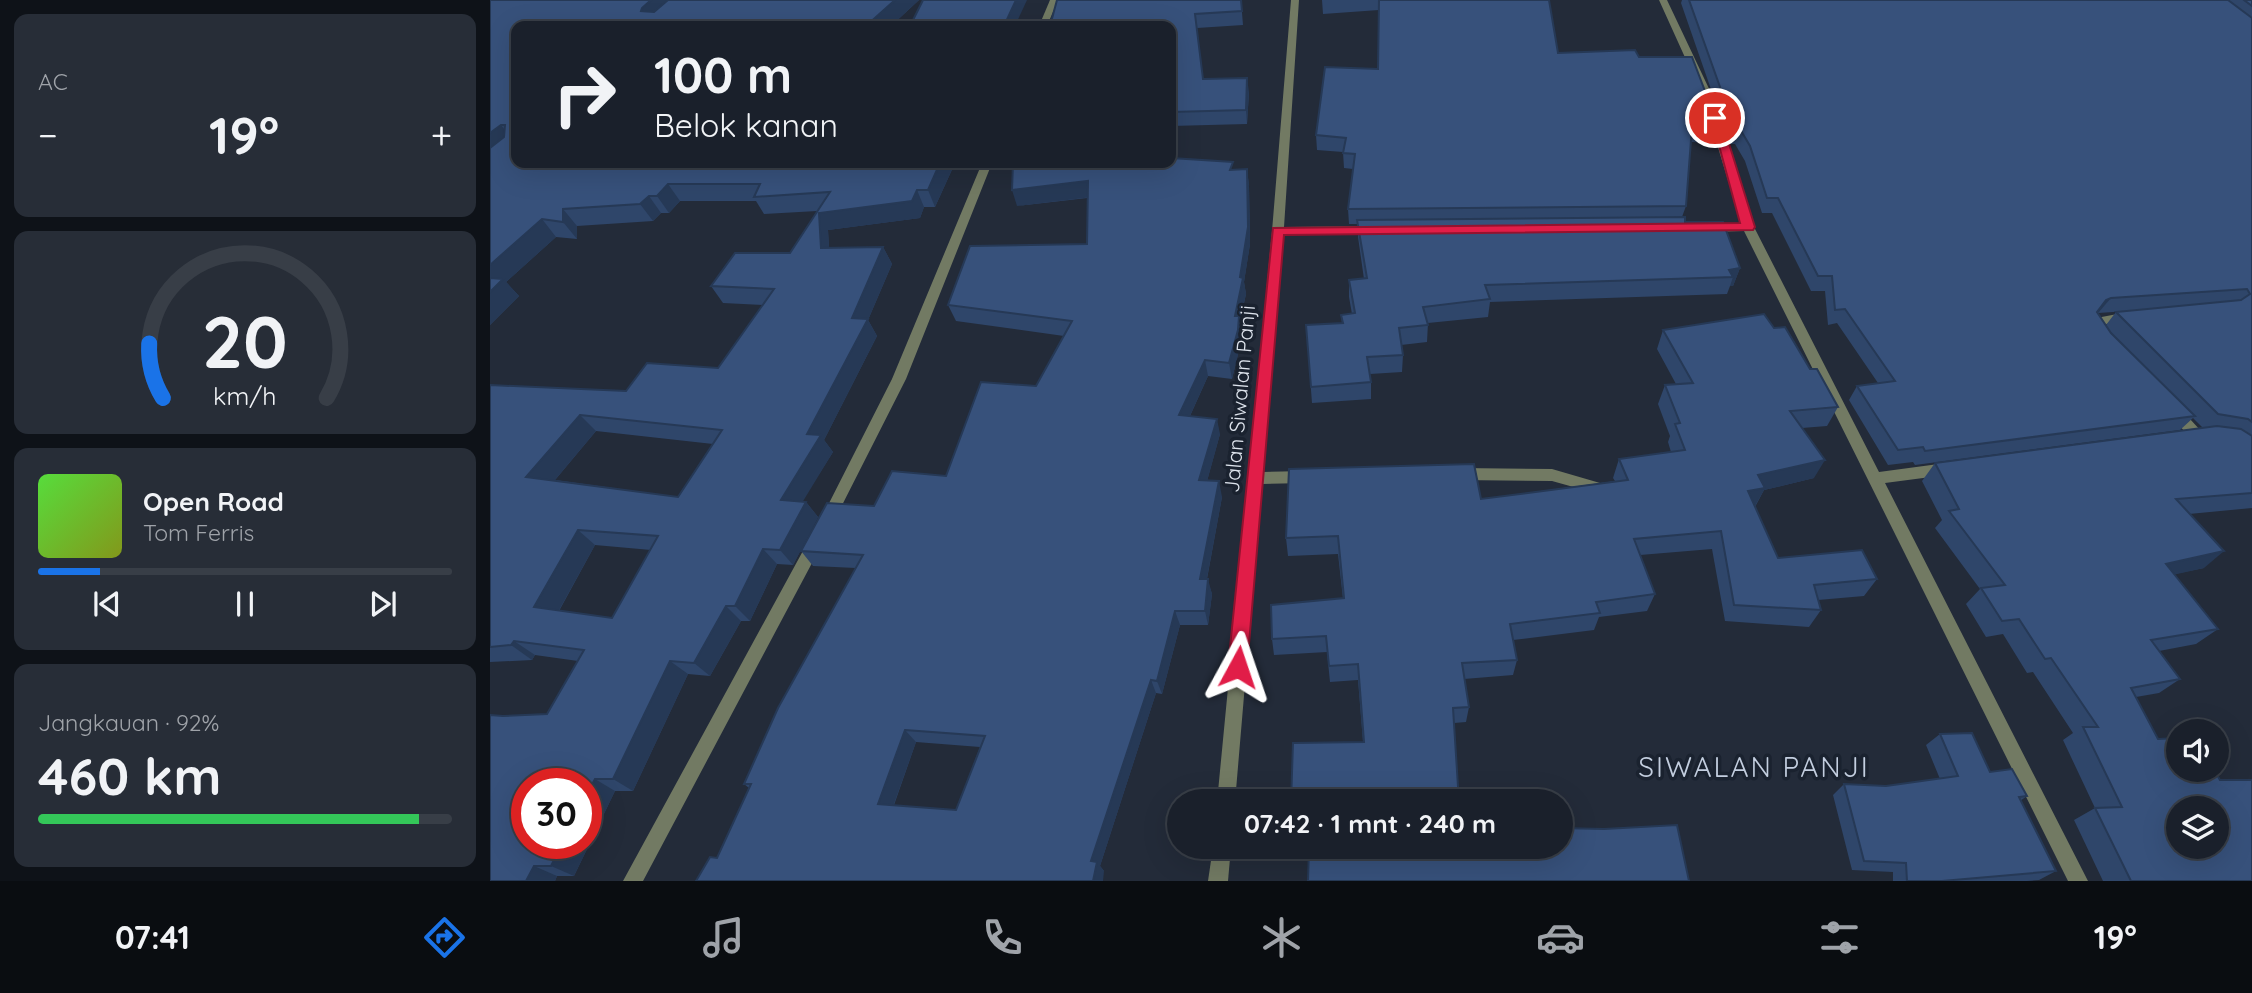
<!DOCTYPE html>
<html lang="id">
<head>
<meta charset="utf-8">
<style>
  body { margin:0; font-family:Quicksand,sans-serif; background:#272d37; color:#f1f3f6; height:100vh; display:flex; flex-direction:column; font-size:26px; white-space:nowrap }
  * { box-sizing:border-box; margin:0 }
  p { font-size:23px; color:#9fa3a9 }
  .icon { flex:none; width:38px; height:38px; fill:none; stroke:currentColor; stroke-width:2; stroke-linecap:round; stroke-linejoin:round }
  .map { position:relative; flex:1; overflow:hidden }
  .details { display:flex; flex-direction:column; gap:14px; padding:14px; background:#0e1218; width:490px }
  .details>* { flex:none }
  .guide { position:absolute; left:21px; top:21px; width:665px; height:147px; border-radius:14px; box-shadow:0 7px 28px #0002,0 0 0 2px #383e47; background:#1a202b; color:#f1f3f6; overflow:hidden }
  .controls { position:absolute; left:1676px; top:719px; display:grid; gap:14px }
  .controls a { display:grid; place-items:center; width:63px; height:63px; border-radius:50%; background:#1a202b; box-shadow:0 7px 28px #0002,0 0 0 2px #383e47; font-size:35px }
  .speed { position:absolute; left:21px; top:768px; display:flex; gap:14px; font-size:35px; font-weight:700; text-align:center }
  .speed>* { display:grid; place-content:center; width:91px; height:91px; border-radius:50%; background:#1a202b; box-shadow:0 7px 28px #0002,0 0 0 2px #383e47; line-height:1 }
  .speed .limit { border:10px solid #d22; background:#fff; color:#111 }
  .pin { position:absolute; display:grid; place-items:center; width:60px; height:60px; color:#fff; margin:-30px; border:4px solid #fff; border-radius:50%; box-shadow:0 2px 7px #0007 }
  .me { position:absolute; width:77px; margin:-38px; rotate:5deg; stroke-linejoin:round; filter:drop-shadow(0 0 5px #0008) }
  .turn { display:flex; align-items:center; gap:24px; height:147px; padding:0 28px; font-size:32px }
  .turn .icon { width:91px; height:91px; stroke-width:2.5 }
  .turn b { display:block; font-size:49px; line-height:60px }
  .big { font-size:52px; font-weight:700; line-height:1.1 }
  .details .widget { flex:1; display:flex; flex-direction:column; justify-content:center; gap:10px; min-width:0; padding:0 24px; border-radius:14px; background:#272d37 }
  .details .dial { align-items:center; gap:0 }
  .dial svg { height:182px; overflow:visible; fill:none; stroke:#383e47; stroke-width:7; stroke-linecap:round; text-anchor:middle }
  .dial text { fill:#f1f3f6; stroke:none }
  .song { display:flex; align-items:center; gap:21px }
  .cover { width:84px; height:84px; border-radius:10px; background:linear-gradient(135deg,hsl(110 70% 55%),hsl(70 70% 35%)) }
  .played { height:7px; border-radius:4px; background:linear-gradient(90deg,#1a73e8 15%,#383e47 15%) }
  .keys { display:flex; justify-content:space-around; direction:ltr }
  .heat { display:flex; justify-content:space-between; align-items:center; font-size:38px; direction:ltr }
  .charge { height:10px; border-radius:5px; background:linear-gradient(90deg,#34c759 92%,#383e47 0) }
  .trip { position:absolute; left:677px; top:789px; width:406px; height:70px; border-radius:35px; background:#1a202b; box-shadow:0 7px 28px #0002,0 0 0 2px #383e47; font-weight:700; line-height:70px; text-align:center }
  .menu { display:flex; height:112px; justify-content:space-around; align-items:center; background:#0a0d11; color:#9fa3a9 }
  .menu .icon { width:49px; height:49px }
  .menu .active { color:#1a73e8 }
  .menu b { font-size:32px; color:#f1f3f6 }
  main { display:flex; flex:1; min-height:0 }
  .map>svg:first-child { display:block }
  .lines { fill:none; stroke-linecap:round; stroke-linejoin:round }
  .minor { fill:#727a63; fill-rule:evenodd }
  .wall { fill:#2f466a; fill-rule:evenodd }
  .shaded-wall { fill:#263956 }
  .building { fill:#37517b; stroke:#263956; stroke-width:2; fill-rule:evenodd }
  .route { fill:#e11d48; stroke:#92132f; stroke-width:2 }
  .labels { text-anchor:middle; dominant-baseline:central; stroke-width:7; stroke-linejoin:round; paint-order:stroke }
  .street-label { font-size:21px; fill:#dee4ed; stroke:#1a222f }
  .near-quarter-label { font-size:28px; letter-spacing:2px; fill:#c3cedf; stroke:#1a222f }
</style>
</head>
<body>
<main>
<section class="details">
<div class="widget"><p>AC</p>
<div class="heat"><a>−</a><b class="big">19°</b><a>+</a></div>
</div>
<div class="widget dial"><svg viewBox="0 0 100 80">
<path d="M14 69A42 42 0 1 1 86 69"/>
<path d="M14 69A42 42 0 0 1 8 45" stroke="#1a73e8"/>
<text x="50" y="56" font-size="32" font-weight="700">20</text>
<text x="50" y="72" font-size="11">km/h</text>
</svg></div>
<div class="widget">
<div class="song"><i class="cover"></i><div><b>Open Road</b><p>Tom Ferris</p></div></div>
<div class="played"></div>
<div class="keys"><svg class="icon" aria-label="previous" viewBox="0 0 24 24"><path d="M18 5L8 12l10 7zM5 5v14"/></svg><svg class="icon" aria-label="pause" viewBox="0 0 24 24"><path d="M8 5v14M16 5v14"/></svg><svg class="icon" aria-label="next" viewBox="0 0 24 24"><path d="M6 5l10 7-10 7zM19 5v14"/></svg></div>
</div>
<div class="widget"><p>Jangkauan · 92%</p><b class="big">460 km</b><div class="charge"></div></div>
</section>
<div class="map">
<svg width="1762" height="881" viewBox="0 0 1762 881">
  <rect width="100%" height="100%" fill="#232b39"/>
  <g class="lines">
    <g class="minor">
      <path d="M560,0H568L557,26H549Z"/>
      <path d="M801,0H809L794,227L886,226L892,230L886,234L793,235L773,472L816,471L821,473L823,477L821,481L816,483L772,484L745,802H727L782,231Z"/>
      <path d="M1169,0H1177L1222,95L1264,227L1389,472L1456,463L1461,465L1463,469L1461,473L1456,475L1395,483L1598,881H1578L1254,231L1218,232L1212,228L1218,224L1251,223L1212,95Z"/>
      <path d="M492,163H502L416,379L343,523L338,525L333,523L331,519L402,379Z"/>
      <path d="M1638,312L1642,313L1644,316L1642,319L1611,325L1614,333L1613,336H1603L1598,327L1601,319Z"/>
      <path d="M1683,405L1688,406L1711,431L1723,432L1725,436L1723,440H1703L1678,414L1676,410Z"/>
      <path d="M969,468L1062,469L1110,483L1112,487L1110,491L1105,493L1062,481L969,480L964,478L962,474L964,470Z"/>
      <path d="M325,537L330,538L333,543L330,548L153,881H133L320,538Z"/>
      <path d="M723,847H741L738,881H718Z"/>
    </g>
  </g>
  <g class="wall">
    <path d="M0,0H429L401,26H26V163H465L445,207H434L430,218L338,230L339,248L393,247L402,264L378,320L387,336L334,440L343,452L312,501L316,502L328,517L303,565L287,564L260,621H251L220,676L198,674L143,791H125L84,876H67L65,881H0L13,716L57,714L88,661L45,655L42,660L0,662V385L136,391L228,368L273,305L233,303L221,286L300,253L327,211L274,214L266,201H190L179,213H171L163,221L87,226V239L66,237L16,282L29,296L0,325ZM106,431L223,444L188,497L65,480ZM105,545L161,550L122,618L69,611Z"/>
    <path d="M751,0L753,25L707,28L713,79L759,92L757,124L681,126V26H560Z"/>
    <path d="M832,0H1059L1068,53L1149,57L1229,128L1224,143L1201,142L1196,206L1192,217L1195,222L1250,268L1243,286H1240L1237,294L1000,302L998,317L938,323L937,342L911,345L913,355L912,372L880,374L881,382V399L822,403L816,325L852,323L851,315L862,314L859,297V280L874,279L868,237V224H859L858,209L863,169L854,168L853,152L827,150L826,135L888,69L889,10L833,14Z"/>
    <path d="M1192,0H1762V508L1699,514L1714,568L1684,574L1728,629L1706,644L1669,651L1690,679L1669,693L1646,697L1668,739L1762,881H1613L1584,820L1605,808L1573,740L1583,733L1543,672L1537,673L1513,634L1496,637L1476,604L1490,589L1445,528L1452,520L1432,481L1445,463L1713,428L1703,418L1690,430L1425,465L1423,462L1398,465L1359,400L1367,386L1388,383L1347,323L1338,325L1335,291H1321L1282,213H1272L1255,161L1245,144H1240L1191,3ZM1654,310L1626,312L1616,325L1608,313Z"/>
    <path d="M757,169L759,186L760,244L754,282L756,294L750,321L751,333L750,346L742,379L718,376L700,416L730,434L717,481L732,497L717,579L722,594L718,625H690L672,694L666,693L610,866L614,871L259,788L254,784L366,568L323,566L311,551L384,506L456,476L546,386L574,336L466,321L458,305L597,244V198L527,206L744,170ZM426,742L490,747L466,810L404,805Z"/>
    <path d="M1284,328L1320,369L1348,407L1337,426L1312,428L1324,478L1274,490L1265,507L1288,558L1387,579L1374,596L1328,600L1331,610L1319,627L1235,621L1222,549L1150,555L1165,594L1157,611L1109,617L1104,630L1023,640L1027,660L1023,675L974,679L979,707L976,722L964,723L873,742L868,680L840,682L837,652L784,655L782,639L853,599L848,554L798,556L796,538L991,499L1125,481L1123,478L1129,459L1181,452L1178,442L1180,436L1168,404L1175,385L1186,384L1167,349L1173,330Z"/>
    <path d="M1450,734L1500,772L1537,796L1530,801L1566,871L1549,880L1537,881H1403V872L1362,870L1343,795L1354,784L1396,786L1450,779L1436,745Z"/>
  </g>
  <g class="shaded-wall">
    <path d="M161,0H189L161,24L151,11L152,8Z"/>
    <path d="M405,0H429L401,26H376Z"/>
    <path d="M526,0H537L525,26H514Z"/>
    <path d="M757,78L759,92L757,124L756,110Z"/>
    <path d="M11,125L24,142L0,161V133Z"/>
    <path d="M450,163H465L445,207L438,190Z"/>
    <path d="M757,169L759,186L760,244L754,282L756,294L750,321L751,333L750,346L742,379L739,363L745,316Z"/>
    <path d="M598,181L602,197L527,206L522,190Z"/>
    <path d="M178,184L190,201L179,213L167,196Z"/>
    <path d="M427,190L434,207L430,218L338,230L340,265L331,248L329,213Z"/>
    <path d="M159,196L171,213L163,221L150,204Z"/>
    <path d="M73,209L87,226V239L73,222Z"/>
    <path d="M52,219L66,237L16,282L29,296L0,325V265Z"/>
    <path d="M393,247L402,264L378,320L387,336L334,440L343,452L304,516L291,500L362,318Z"/>
    <path d="M1250,268L1243,286H1240L1243,277L1239,270Z"/>
    <path d="M1621,298L1609,312L1604,314L1616,300Z"/>
    <path d="M715,360L718,376L693,431L689,415Z"/>
    <path d="M90,415L106,431L54,493L36,477Z"/>
    <path d="M727,419L730,434L713,496L709,480Z"/>
    <path d="M1335,460L1324,478L1274,490L1265,506L1249,509L1268,475Z"/>
    <path d="M729,481L732,497L714,594L710,579Z"/>
    <path d="M316,502L328,517L303,565L290,550Z"/>
    <path d="M88,530L105,545L63,621L44,607Z"/>
    <path d="M273,549L287,564L260,621L245,606Z"/>
    <path d="M1734,551L1714,568L1656,581L1676,564Z"/>
    <path d="M718,579L722,594L718,625L715,611Z"/>
    <path d="M236,606L251,621L220,676L204,663Z"/>
    <path d="M685,611L690,625L672,694L667,681Z"/>
    <path d="M24,641L45,655L42,660L21,645Z"/>
    <path d="M180,661L198,674L143,791L123,779Z"/>
    <path d="M661,680L666,693L610,866L614,871L613,881H603L601,861Z"/>
    <path d="M415,730L426,742L400,815L388,804Z"/>
    <path d="M105,779L125,791L84,876L61,866L72,844H96V796Z"/>
    <path d="M44,866L67,876L65,881H36Z"/>
  </g>
  <g class="building">
    <path d="M0,0H161L152,8L151,11L164,12L178,0H405L376,26H26V163H450L438,190H427L422,201L329,213L331,248L393,247L362,318L378,319L317,434L331,435L291,500L316,502L290,550L273,549L245,606H236L204,663L180,661L123,779H105L96,796V784H37V844H72L61,866H44L36,881H0V715L13,716L57,714L94,650L24,641L21,645L0,647V385L136,391L157,363L228,368L284,289L221,286L245,253H300L340,192L264,197L270,184H178L167,196H159L150,204L73,209V222L52,219L0,265V148L14,137L15,125H11L0,133ZM90,415L232,430L188,497L36,477ZM88,530L168,536L122,618L44,607Z"/>
    <path d="M433,0H526L514,26H420Z"/>
    <path d="M567,0H751L752,11L705,14L713,79L757,78L756,110L681,112V26H560Z"/>
    <path d="M889,0H1059L1068,53L1145,50L1149,57H1202L1229,128L1202,127L1196,206L858,209L865,154L853,153L856,138L826,135L835,67L888,69Z"/>
    <path d="M1199,0H1738L1762,18V422L1758,419L1728,414L1626,312L1751,300L1760,294L1757,289L1621,298L1616,300L1607,312L1621,333L1705,416L1435,451L1433,447L1408,450L1367,386L1405,381L1355,309L1345,310L1342,276H1328L1288,198H1277L1260,146L1250,129H1245Z"/>
    <path d="M1754,0H1762V6Z"/>
    <path d="M681,158L743,162L740,170L757,169L758,227L750,277L753,278L745,316H749L748,330L739,363L715,360L689,415L727,419L709,480L729,481L710,579H718L715,611H685L667,681L661,680L601,861L607,862L603,881H206L220,857L227,858L261,784H254L288,708L373,555L311,551L337,503L384,506L402,471L456,476L491,382L546,386L582,321L458,305L480,246L597,244L598,181L522,190L523,163H681ZM415,730L495,736L466,810L388,804Z"/>
    <path d="M1195,217V222H1233L1250,268L1239,270L1243,277L995,285L1000,299L933,307L938,325L909,328L913,355L877,357L881,382L821,387L816,325L853,323L851,315L865,313L859,280L877,278L867,220Z"/>
    <path d="M0,278L13,279L0,292Z"/>
    <path d="M1274,314L1284,328L1295,327L1320,369H1327L1348,407L1300,411L1335,460L1268,475L1275,488L1258,491L1288,558L1372,550L1387,579L1324,585L1331,610L1244,605L1231,531L1144,539L1165,594L1106,602L1110,613L1020,624L1027,660L972,663L979,707L963,708L969,802H801L803,743L874,742L868,664L839,666L836,636L782,639L781,605L854,598L848,536L796,538L799,469L984,464L991,499L1138,480L1129,459L1195,450L1185,424L1190,423L1175,385L1203,383L1173,330Z"/>
    <path d="M1727,426L1751,429L1762,436V493L1686,499L1734,551L1676,564L1728,629L1661,640L1690,679L1641,688L1668,739L1689,738V770H1724L1730,780H1762V881H1641L1605,808L1632,807L1593,727H1608L1561,658L1555,659L1529,619L1512,621L1491,588L1515,585L1459,511L1469,509L1445,463ZM1689,808H1727V847H1689Z"/>
    <path d="M1482,733L1500,772L1522,769L1537,796L1529,797L1566,871L1452,881H1417L1416,863L1374,861L1354,784L1396,786L1468,776L1450,734Z"/>
    <path d="M1187,825L1199,881H818L819,847H1071V828L1114,829Z"/>
  </g>
  <path class="route" d="M1221,116L1231,118L1265,227L1263,230L794,235L757,667L755,673L748,675L741,673L738,667L783,228L1250,223Z"/>
  <g class="labels">
    <g class="street-label">
      <text transform="translate(749 399) rotate(-85)">Jalan Siwalan Panji</text>
    </g>
    <g class="near-quarter-label">
      <text x="1264" y="766">SIWALAN PANJI</text>
    </g>
  </g>
</svg>
<div class="controls">
<a><svg class="icon" aria-label="sound" viewBox="0 0 24 24"><path d="M4 9h4l5-4v14l-5-4H4zM17 9q2 3 0 6"/></svg></a>
<a><svg class="icon" aria-label="layers" viewBox="0 0 24 24"><path d="M12 4l9 5-9 5-9-5zM3 14l9 5 9-5"/></svg></a>
</div>
<div class="speed"><div class="limit">30</div></div>
<div class="pin" style="left:1225px;top:118px;background:#d93025"><svg class="icon" aria-label="arrive" viewBox="0 0 24 24"><path d="M6 21V4h12l-3 4 3 4H6"/></svg></div>
<svg class="me" style="left:748px;top:667px" viewBox="-20 -20 40 40"><path d="M0-17L14 15 0 8-14 15z" fill="#e11d48" stroke="#fff" stroke-width="4"/></svg>
<div class="trip">07:42 · 1 mnt · 240 m</div>
<div class="guide">
<div class="turn"><svg class="icon" aria-label="right" viewBox="0 0 24 24"><path d="M7 20v-9h11M14 6l5 5-5 5"/></svg><div><b>100 m</b>Belok kanan</div></div>
</div>
</div>
</main>
<nav class="menu">
<b>07:41</b>
<svg class="icon active" aria-label="directions" viewBox="0 0 24 24"><path d="M12 3l9 9-9 9-9-9zM9 14v-3h6M13 9l2 2-2 2"/></svg>
<svg class="icon" aria-label="music" viewBox="0 0 24 24"><path d="M9 18V5l10-2v13"/><circle cx="6" cy="18" r="3"/><circle cx="16" cy="16" r="3"/></svg>
<svg class="icon" aria-label="phone" viewBox="0 0 24 24"><path d="M5 4h4l2 5-3 2q2 4 5 5l2-3 5 2v4C11 20 4 13 5 4z"/></svg>
<svg class="icon" aria-label="climate" viewBox="0 0 24 24"><path d="M12 3v18M4 7l16 10M4 17L20 7"/></svg>
<svg class="icon" aria-label="car" viewBox="0 0 24 24"><path d="M5 17H2v-5l4-1 3-4h7l3 4 3 1v5h-3M9 17h6M6 11h13"/><circle cx="7" cy="17" r="2"/><circle cx="17" cy="17" r="2"/></svg>
<svg class="icon" aria-label="filters" viewBox="0 0 24 24"><path d="M4 7h16M4 17h16"/><circle cx="9" cy="7" r="2"/><circle cx="15" cy="17" r="2"/></svg>
<b>19°</b>
</nav>
</body>
</html>
